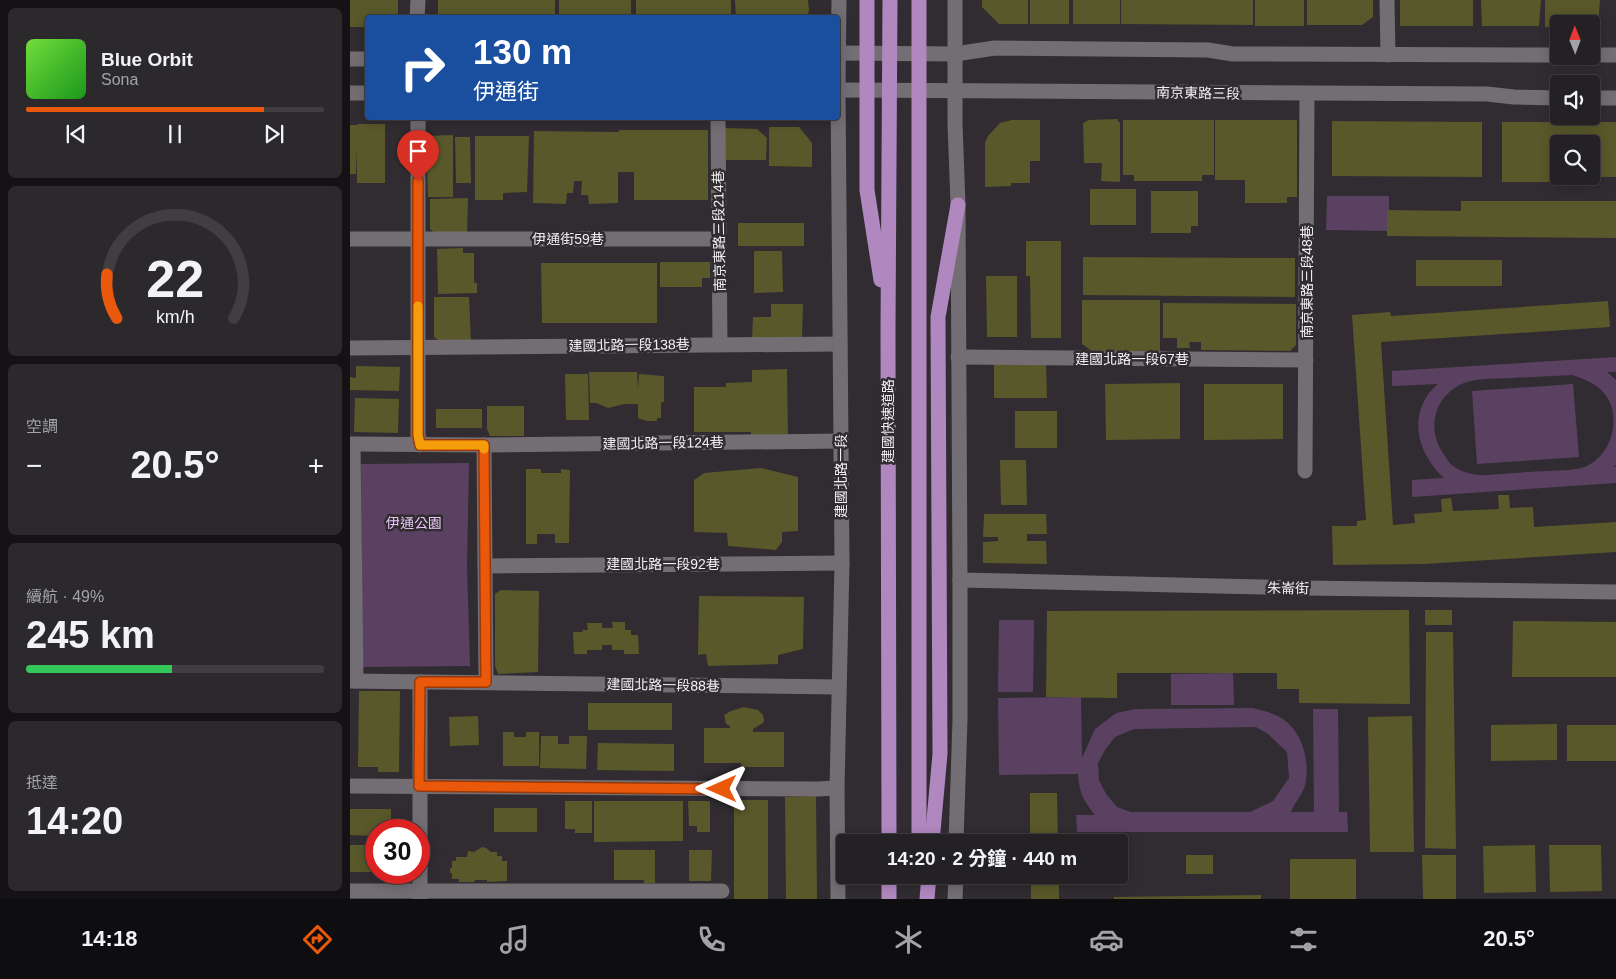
<!DOCTYPE html>
<html lang="zh-TW">
<head>
<meta charset="utf-8">
<style>
  body { margin:0; font-family:Helvetica,"Noto Sans TC",sans-serif; background:#2c292d; color:#f1f3f6; height:100vh; display:flex; flex-direction:column; font-size:19px; white-space:nowrap }
  * { box-sizing:border-box; margin:0 }
  p { font-size:16px; color:#a3a3a7 }
  .icon { flex:none; width:28px; height:28px; fill:none; stroke:currentColor; stroke-width:2; stroke-linecap:round; stroke-linejoin:round }
  .map { position:relative; flex:1; overflow:hidden }
  .details { display:flex; flex-direction:column; gap:8px; padding:8px; background:#141214; width:350px }
  .details>* { flex:none }
  .guide { position:absolute; left:15px; top:15px; width:475px; height:105px; border-radius:5px; box-shadow:0 2px 12px #0003,0 0 0 1px #413e42; background:#1a4fa0; color:#fff; overflow:hidden }
  .needle { width:32px; rotate:359deg }
  .fabs { position:absolute; left:1200px; top:15px; display:grid; gap:10px }
  .fabs a { display:grid; place-items:center; width:50px; height:50px; border-radius:5px; background:#242125; box-shadow:0 2px 12px #0003,0 0 0 1px #413e42; font-size:25px }
  .speed { position:absolute; left:15px; top:819px; display:flex; gap:10px; font-size:25px; font-weight:700; text-align:center }
  .speed>* { display:grid; place-content:center; width:65px; height:65px; border-radius:50%; background:#242125; box-shadow:0 2px 12px #0003,0 0 0 1px #413e42; line-height:1 }
  .speed .limit { border:8px solid #d22; background:#fff; color:#111 }
  .pin { position:absolute; display:grid; place-items:center; width:42px; height:42px; color:#fff; margin:-51px -21px; border-radius:50% 50% 50% 0; rotate:-45deg; box-shadow:0 0 5px #0007 }
  .pin .icon { rotate:45deg }
  .me { position:absolute; width:55px; margin:-28px; rotate:270deg; stroke-linejoin:round; filter:drop-shadow(0 0 4px #0008) }
  .turn { display:flex; align-items:center; gap:18px; height:105px; padding:0 25px; font-size:22px }
  .turn .icon { width:65px; height:65px; stroke-width:2.5 }
  .turn b { display:block; font-size:35px; line-height:42px }
  .big { font-size:38px; font-weight:700; line-height:1.1 }
  .details .tile { flex:1; display:flex; flex-direction:column; justify-content:center; gap:8px; min-width:0; padding:0 18px; border-radius:8px; background:#2c292d }
  .details .dial { align-items:center; gap:0 }
  .dial svg { height:130px; overflow:visible; fill:none; stroke:#413e42; stroke-width:7; stroke-linecap:round; text-anchor:middle }
  .dial text { fill:#f1f3f6; stroke:none }
  .song { display:flex; align-items:center; gap:15px }
  .cover { width:60px; height:60px; border-radius:8px; background:linear-gradient(135deg,hsl(100 70% 55%),hsl(120 70% 35%)) }
  .played { height:5px; border-radius:2px; background:linear-gradient(90deg,#ea580c 80%,#413e42 80%) }
  .keys { display:flex; justify-content:space-around; direction:ltr }
  .heat { display:flex; justify-content:space-between; align-items:center; font-size:28px; direction:ltr }
  .charge { height:8px; border-radius:4px; background:linear-gradient(90deg,#34c759 49%,#413e42 0) }
  .trip { position:absolute; left:486px; top:834px; width:292px; height:50px; border-radius:5px; background:#242125; box-shadow:0 2px 12px #0003,0 0 0 1px #413e42; font-weight:700; line-height:50px; text-align:center }
  .tabs { display:flex; height:80px; justify-content:space-around; align-items:center; background:#0e0d0f; color:#a3a3a7 }
  .tabs .icon { width:35px; height:35px }
  .tabs .active { color:#ea580c }
  .tabs b { font-size:22px; color:#f1f3f6 }
  main { display:flex; flex:1; min-height:0 }
  .map>svg:first-child { display:block }
  .green { fill:#5a4162; fill-rule:evenodd }
  .building { fill:#58582a }
  .lines { fill:none; stroke-linecap:round; stroke-linejoin:round }
  .minor { stroke:#726e73; stroke-width:15 }
  .tertiary { stroke:#726e73; stroke-width:15 }
  .secondary { stroke:#726e73; stroke-width:15 }
  .trunk { stroke:#b087bf; stroke-width:15 }
  .route-casing { stroke:#983908; stroke-width:12 }
  .route { stroke:#ea580c; stroke-width:9 }
  .slow { stroke:#f59e0b; stroke-width:9 }
  .labels { text-anchor:middle; dominant-baseline:central; stroke-width:5; stroke-linejoin:round; paint-order:stroke }
  .street-label { font-size:14px; fill:#f1eff2; stroke:#302c31 }
  .park-label { font-size:14px; fill:#eac6f7; stroke:#302c31 }
</style>
</head>
<body>
<main>
<section class="details">
<div class="tile">
<div class="song"><i class="cover"></i><div><b>Blue Orbit</b><p>Sona</p></div></div>
<div class="played"></div>
<div class="keys"><svg class="icon" aria-label="previous" viewBox="0 0 24 24"><path d="M18 5L8 12l10 7zM5 5v14"/></svg><svg class="icon" aria-label="pause" viewBox="0 0 24 24"><path d="M8 5v14M16 5v14"/></svg><svg class="icon" aria-label="next" viewBox="0 0 24 24"><path d="M6 5l10 7-10 7zM19 5v14"/></svg></div>
</div>
<div class="tile dial"><svg viewBox="0 0 100 80">
<path d="M14 69A42 42 0 1 1 86 69"/>
<path d="M14 69A42 42 0 0 1 8 42" stroke="#ea580c"/>
<text x="50" y="56" font-size="32" font-weight="700">22</text>
<text x="50" y="72" font-size="11">km/h</text>
</svg></div>
<div class="tile"><p>空調</p>
<div class="heat"><a>−</a><b class="big">20.5°</b><a>+</a></div>
</div>
<div class="tile"><p>續航 · 49%</p><b class="big">245 km</b><div class="charge"></div></div>
<div class="tile"><p>抵達</p><b class="big">14:20</b></div>
</section>
<div class="map">
<svg width="1266" height="899" viewBox="0 0 1266 899">
  <rect width="100%" height="100%" fill="#302c31"/>
  <g class="green">
    <path d="M977,196H1039V231L976,230Z"/>
    <path d="M1266,357V372H1257L1266,380V465L1264,467H1266V483L1062,497V480L1094,478C1071,457 1059,424 1077,396C1080,391 1084,388 1088,384L1042,386V371ZM1222,375C1242,381 1260,391 1263,413C1266,434 1257,454 1239,465C1228,471 1211,470 1198,471C1178,472 1158,473 1138,475C1126,476 1111,473 1102,465C1099,463 1097,459 1095,456C1078,434 1081,403 1106,387C1122,377 1144,379 1162,378C1182,377 1202,376 1222,375Z"/>
    <path d="M1223,384L1229,457L1127,464L1122,391Z"/>
    <path d="M119,463L117,566L120,666L12,667L11,464Z"/>
    <path d="M649,620H684L683,692H648Z"/>
    <path d="M883,673L884,705H821V674Z"/>
    <path d="M731,697L732,758L745,729L766,713L786,709L903,708C914,711 929,714 938,723C954,738 960,764 955,785C953,794 944,803 941,812H964L963,709H988L989,812H997L998,832H727L726,815H745C734,801 729,793 728,774L649,775L648,698ZM906,727L918,734L937,752L939,778L923,801L900,812H781L767,807L756,794L749,780L748,763L755,750L765,737L784,729Z"/>
  </g>
  <g class="building">
    <path d="M0,0H48V17L18,18V27H0Z"/>
    <rect x="88" y="0" width="117" height="18"/>
    <rect x="209" y="0" width="72" height="18"/>
    <rect x="286" y="0" width="95" height="18"/>
    <path d="M385,0H458L459,11L456,18H386Z"/>
    <path d="M632,0H678V24H649L632,7Z"/>
    <rect x="680" y="0" width="39" height="24"/>
    <rect x="723" y="0" width="47" height="24"/>
    <path d="M771,0H903V25L771,24Z"/>
    <rect x="905" y="0" width="49" height="26"/>
    <path d="M957,0H1023V17L1012,25H957Z"/>
    <rect x="1050" y="0" width="73" height="26"/>
    <path d="M1131,0H1191L1189,26H1132Z"/>
    <path d="M1195,0H1250L1248,27H1241V24H1209V27H1195Z"/>
    <path d="M768,119V122H770V182L751,181L752,163H734L733,123L739,120Z"/>
    <path d="M662,120H690V161H680V183H661V186L635,187V143L638,136L650,123Z"/>
    <path d="M773,120H864V175H852V181H784V175H773Z"/>
    <path d="M865,120H947V197H937V203H895V180H865Z"/>
    <path d="M982,121L1132,122V177L982,176Z"/>
    <path d="M1152,122H1266V177H1241V144H1209V176H1210V182H1152Z"/>
    <path d="M8,124H35V183H7V149L6,174H0V125H8Z"/>
    <path d="M419,127H449L462,143V167L419,166Z"/>
    <path d="M375,128L407,129L417,138L416,160H374Z"/>
    <path d="M269,130H358V200H284V172H268V203L239,204L238,195H231L232,181H224L223,193H217L216,204L183,203L184,131L269,132Z"/>
    <path d="M103,135V197H78L76,136Z"/>
    <path d="M125,136H179L177,192L153,193V200H125Z"/>
    <path d="M105,137H120L121,183H106Z"/>
    <rect x="740" y="189" width="46" height="36"/>
    <path d="M801,191H848V226H841V233H801Z"/>
    <path d="M118,198L117,236L90,237L80,229V199Z"/>
    <path d="M1111,201H1266V238L1037,236V210L1111,211Z"/>
    <rect x="388" y="223" width="66" height="23"/>
    <path d="M676,241H711V338H681L680,276H676Z"/>
    <path d="M113,248V253H124V283H127V293L88,294L87,249Z"/>
    <path d="M404,251H432L433,292L404,293Z"/>
    <path d="M733,257L945,258V297L733,295Z"/>
    <rect x="1066" y="260" width="86" height="26"/>
    <path d="M310,262H360V278H352V287H310Z"/>
    <path d="M191,263H307V323H192Z"/>
    <path d="M636,276H667V337H637Z"/>
    <path d="M84,297H119L121,341H90L84,337Z"/>
    <path d="M732,300H810V352L742,351L732,344Z"/>
    <path d="M1258,301L1260,327L1031,342L1043,525L1065,523L1064,514L1092,512L1091,499L1101,498L1103,511L1149,509L1148,495H1159L1160,508L1183,507L1184,527L1266,522V552L1074,564L983,565L982,526H1007V521L1016,520L1002,315L1040,312L1041,316Z"/>
    <path d="M813,303L946,304V345L940,351L851,350V342H839L840,348H827V338H813Z"/>
    <path d="M421,304H453L452,338H402L403,317H421Z"/>
    <path d="M696,363L697,398H644V364Z"/>
    <path d="M6,366L50,367L49,391L0,390V377L6,378Z"/>
    <path d="M437,369L438,439H401V432H344V387H376V383L402,382V370Z"/>
    <path d="M239,372H287L288,389L289,374L314,376V402H311V418H307V421H297L288,418V404H275L258,408L246,403H240Z"/>
    <path d="M215,374H238L239,420H216Z"/>
    <path d="M830,383V439L756,440L755,384Z"/>
    <path d="M854,384H933V439L854,440Z"/>
    <path d="M5,398L49,399L48,433L4,432Z"/>
    <path d="M137,406H174V436H140L137,429Z"/>
    <rect x="86" y="409" width="46" height="19"/>
    <rect x="665" y="411" width="42" height="37"/>
    <path d="M650,460H676L677,505H651Z"/>
    <path d="M411,468L448,477V531L432,532V542L426,550L378,546L377,533L344,532V480L354,473Z"/>
    <path d="M176,469H191V473H211V469L220,470L219,543H205V534H187V544H176Z"/>
    <path d="M634,514H696L697,534H677V541H696L697,564L633,563V542L648,541V537H633Z"/>
    <path d="M151,590L189,591L188,672L148,674L145,666V594Z"/>
    <path d="M349,596L454,597L453,649L428,655V664L358,666L356,654L348,655Z"/>
    <path d="M1059,610L1060,704L949,703V689H927V673H767V698L696,697L697,611Z"/>
    <rect x="1075" y="610" width="27" height="15"/>
    <path d="M1163,621L1266,622V677H1162Z"/>
    <path d="M262,622H275V630H281V635H288L289,654H274V650H262V645H252V650H237V654H224L223,632H233L232,630H238L237,623H252V628H263Z"/>
    <path d="M1076,632H1103L1106,849L1075,848Z"/>
    <path d="M9,691H50L49,772H28V767H8Z"/>
    <rect x="238" y="703" width="84" height="27"/>
    <path d="M394,707L408,710L413,715L414,721L413,723L403,729V732H434V767H392L391,763H354V728H380V726L376,724L374,715L381,711Z"/>
    <path d="M128,716L129,745L100,746L99,717Z"/>
    <path d="M1062,716L1064,852H1020L1018,717Z"/>
    <path d="M1207,724V760L1141,761V725Z"/>
    <rect x="1217" y="725" width="49" height="36"/>
    <path d="M153,732H164V737H176V732H189V766H153Z"/>
    <path d="M191,736H208V744H219V736H237L236,769L190,768Z"/>
    <path d="M248,743L324,744V771L247,770Z"/>
    <path d="M680,793H707L708,842H680Z"/>
    <path d="M466,796L467,899H436L435,797Z"/>
    <rect x="384" y="800" width="34" height="99"/>
    <path d="M215,801H242V833H225V829H215Z"/>
    <path d="M244,801H333V841L244,842Z"/>
    <path d="M338,801H360V832H347V826H339Z"/>
    <rect x="144" y="808" width="43" height="24"/>
    <path d="M0,809H41V830H26V836L0,835Z"/>
    <rect x="0" y="845" width="26" height="27"/>
    <path d="M1185,845L1186,892L1134,893L1133,846Z"/>
    <path d="M1199,845H1251L1252,891L1200,892Z"/>
    <path d="M132,847L136,848L141,852H147V856H152V861H157V881L137,882V880H125L124,882H109V879H102V873H100V868H102V861H106V857H117L118,851L124,852Z"/>
    <path d="M264,850H305V883H294V880H264Z"/>
    <path d="M339,850H362L361,881H339Z"/>
    <rect x="836" y="855" width="27" height="19"/>
    <path d="M1072,855H1106V899H1073Z"/>
    <rect x="940" y="859" width="66" height="40"/>
    <rect x="681" y="875" width="28" height="24"/>
    <path d="M911,895V899H764V897Z"/>
  </g>
  <g class="lines">
    <g class="minor">
      <path d="M1037,0L1038,55"/>
      <path d="M67,18L68,0"/>
      <path d="M68,118V435L70,445"/>
      <path d="M368,118L370,344"/>
      <path d="M0,239H369"/>
      <path d="M0,348L490,344"/>
      <path d="M608,357L956,360"/>
      <path d="M0,444L134,445L492,441"/>
      <path d="M3,445L6,681"/>
      <path d="M134,445L136,682"/>
      <path d="M955,471L957,94"/>
      <path d="M135,566L492,563"/>
      <path d="M610,580L951,588L1266,592"/>
      <path d="M0,681L489,687"/>
      <path d="M70,682V899"/>
      <path d="M0,786L468,789L487,788"/>
      <path d="M0,891H372"/>
    </g>
    <g class="tertiary">
      <path d="M605,0V123L608,205L610,580V720L606,842"/>
      <path d="M488,899L487,788L492,563L488,90L489,0"/>
      <path d="M605,899L606,875"/>
    </g>
    <g class="secondary">
      <path d="M488,53L605,54L645,48L858,50L883,54L1209,55"/>
      <path d="M1241,55H1266"/>
      <path d="M0,59H18"/>
      <path d="M488,90L1137,94L1164,97L1209,98"/>
      <path d="M0,93H18"/>
      <path d="M1241,98H1266"/>
    </g>
    <g class="trunk">
      <path d="M517,0V190L531,280"/>
      <path d="M539,842L538,329L540,0"/>
      <path d="M569,842V0"/>
      <path d="M582,842L590,754L588,317L608,205"/>
      <path d="M539,875V899"/>
      <path d="M577,899L579,875"/>
    </g>
  </g>
  <g class="lines">
    <g class="route-casing">
      <path id="route" d="M68,181V435L70,445H134L136,682H70L69,786L372,789"/>
    </g>
    <use href="#route" class="route"/>
    <path class="slow" d="M68,306V435L70,445H134V449"/>
  </g>
  <g class="labels">
    <g class="street-label">
      <text transform="translate(848 93) rotate(1)">南京東路三段</text>
      <text transform="translate(369 231) rotate(-91)">南京東路三段214巷</text>
      <text x="218" y="239">伊通街59巷</text>
      <text transform="translate(957 282) rotate(-90)">南京東路三段48巷</text>
      <text transform="translate(279 345) rotate(-1)">建國北路一段138巷</text>
      <text x="782" y="359">建國北路一段67巷</text>
      <text transform="translate(538 421) rotate(-90)">建國快速道路</text>
      <text transform="translate(313 443) rotate(-1)">建國北路一段124巷</text>
      <text transform="translate(491 476) rotate(-90)">建國北路一段</text>
      <text x="313" y="564">建國北路一段92巷</text>
      <text transform="translate(938 588) rotate(1)">朱崙街</text>
      <text transform="translate(313 685) rotate(1)">建國北路一段88巷</text>
    </g>
    <g class="park-label">
      <text x="64" y="523">伊通公園</text>
    </g>
  </g>
</svg>
<div class="fabs">
<a><svg class="needle" viewBox="-14 -14 28 28"><path d="M0-13l5 13h-10z" fill="#e53935"/><path d="M0 13l5-13h-10z" fill="#a3a3a7"/></svg></a>
<a><svg class="icon" aria-label="sound" viewBox="0 0 24 24"><path d="M4 9h4l5-4v14l-5-4H4zM17 9q2 3 0 6"/></svg></a>
<a><svg class="icon" aria-label="search" viewBox="0 0 24 24"><circle cx="10" cy="10" r="6"/><path d="M15 15l6 6"/></svg></a>
</div>
<div class="speed"><div class="limit">30</div></div>
<div class="pin" style="left:68px;top:181px;background:#d93025"><svg class="icon" aria-label="arrive" viewBox="0 0 24 24"><path d="M6 21V4h12l-3 4 3 4H6"/></svg></div>
<svg class="me" style="left:372px;top:789px" viewBox="-20 -20 40 40"><path d="M0-17L14 15 0 8-14 15z" fill="#ea580c" stroke="#fff" stroke-width="4"/></svg>
<div class="trip">14:20 · 2 分鐘 · 440 m</div>
<div class="guide">
<div class="turn"><svg class="icon" aria-label="right" viewBox="0 0 24 24"><path d="M7 20v-9h11M14 6l5 5-5 5"/></svg><div><b>130 m</b>伊通街</div></div>
</div>
</div>
</main>
<nav class="tabs">
<b>14:18</b>
<svg class="icon active" aria-label="directions" viewBox="0 0 24 24"><path d="M12 3l9 9-9 9-9-9zM9 14v-3h6M13 9l2 2-2 2"/></svg>
<svg class="icon" aria-label="music" viewBox="0 0 24 24"><path d="M9 18V5l10-2v13"/><circle cx="6" cy="18" r="3"/><circle cx="16" cy="16" r="3"/></svg>
<svg class="icon" aria-label="phone" viewBox="0 0 24 24"><path d="M5 4h4l2 5-3 2q2 4 5 5l2-3 5 2v4C11 20 4 13 5 4z"/></svg>
<svg class="icon" aria-label="climate" viewBox="0 0 24 24"><path d="M12 3v18M4 7l16 10M4 17L20 7"/></svg>
<svg class="icon" aria-label="car" viewBox="0 0 24 24"><path d="M5 17H2v-5l4-1 3-4h7l3 4 3 1v5h-3M9 17h6M6 11h13"/><circle cx="7" cy="17" r="2"/><circle cx="17" cy="17" r="2"/></svg>
<svg class="icon" aria-label="filters" viewBox="0 0 24 24"><path d="M4 7h16M4 17h16"/><circle cx="9" cy="7" r="2"/><circle cx="15" cy="17" r="2"/></svg>
<b>20.5°</b>
</nav>
</body>
</html>
